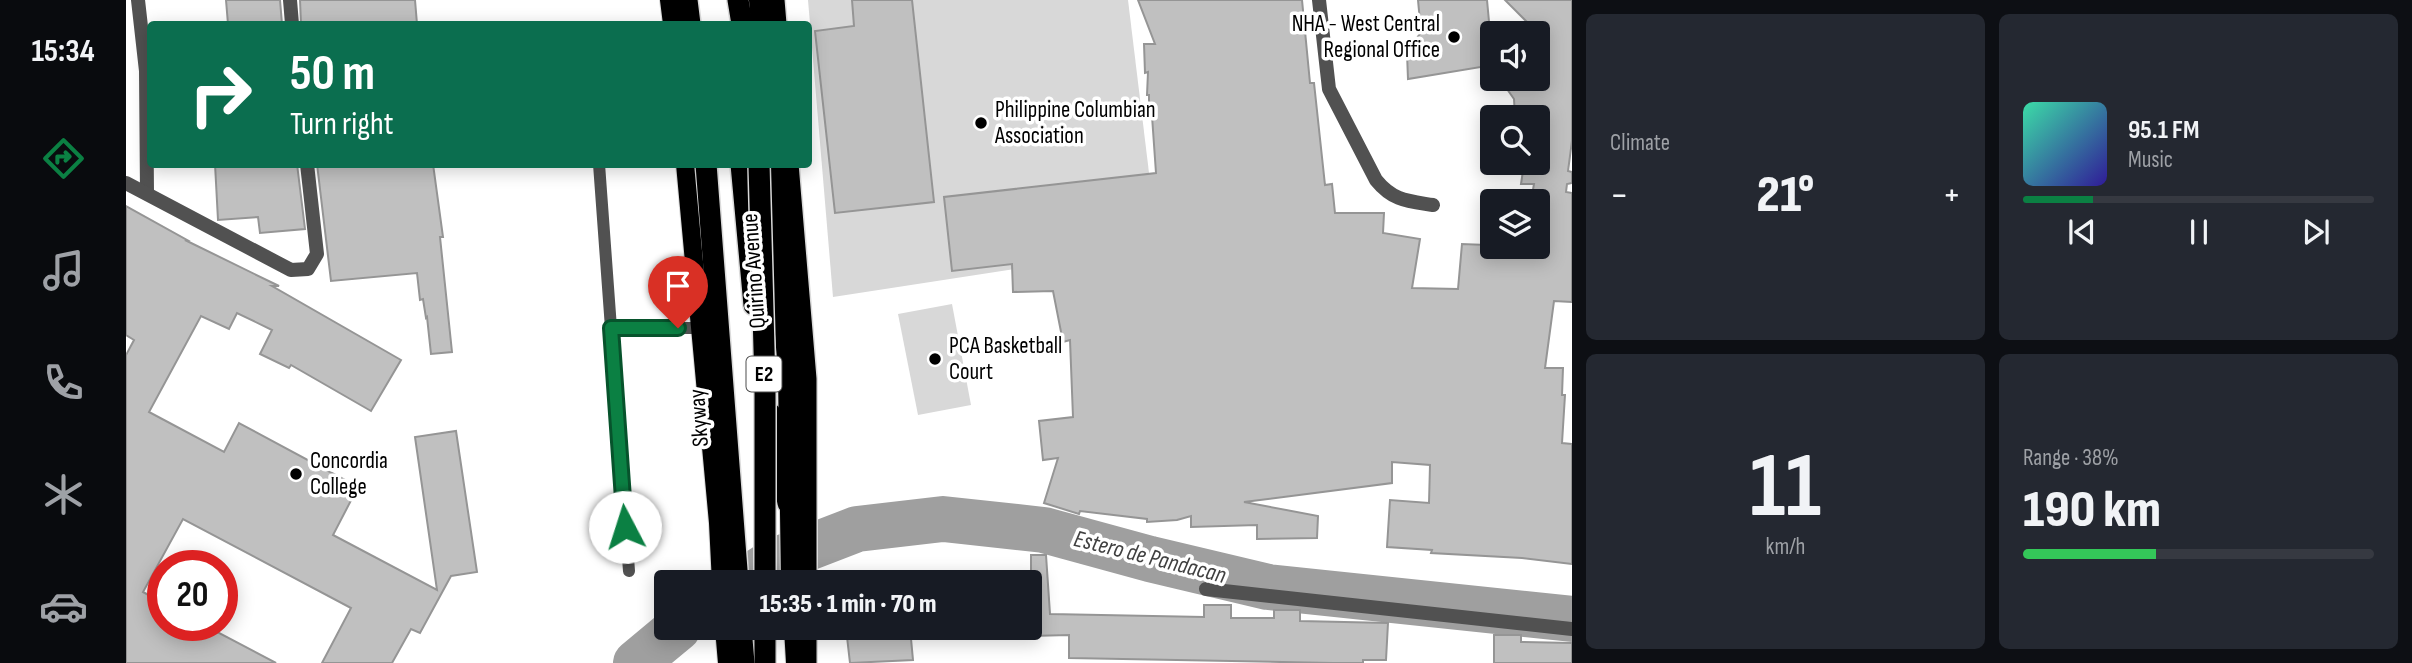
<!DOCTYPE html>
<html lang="en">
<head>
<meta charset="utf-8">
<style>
  body { margin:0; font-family:"Sofia Sans Condensed",sans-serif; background:#242831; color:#f1f3f6; height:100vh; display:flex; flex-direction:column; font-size:26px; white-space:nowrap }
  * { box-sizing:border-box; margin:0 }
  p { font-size:23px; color:#9ea1a6 }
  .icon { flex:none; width:38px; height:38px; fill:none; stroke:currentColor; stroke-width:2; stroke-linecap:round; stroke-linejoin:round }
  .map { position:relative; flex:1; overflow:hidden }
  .drawer { display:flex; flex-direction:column; gap:14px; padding:14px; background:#0d0f14; width:840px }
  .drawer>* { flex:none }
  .guide { position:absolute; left:21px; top:21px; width:665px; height:147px; border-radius:7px; box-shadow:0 4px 18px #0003; background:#0b6e4f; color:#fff; overflow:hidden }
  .buttons { position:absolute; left:1354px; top:21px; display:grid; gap:14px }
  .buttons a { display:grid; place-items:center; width:70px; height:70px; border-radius:7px; background:#171b24; box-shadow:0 4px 18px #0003; font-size:35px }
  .speed { position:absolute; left:21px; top:550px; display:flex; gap:14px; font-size:35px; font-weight:700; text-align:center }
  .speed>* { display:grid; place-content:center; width:91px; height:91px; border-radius:50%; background:#171b24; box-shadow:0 4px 18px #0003; line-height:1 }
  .speed .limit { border:10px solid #d22; background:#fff; color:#111 }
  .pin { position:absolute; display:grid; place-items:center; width:60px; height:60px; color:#fff; margin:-72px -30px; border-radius:50% 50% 50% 0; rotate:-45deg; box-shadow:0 0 7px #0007 }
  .pin .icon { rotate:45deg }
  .me { position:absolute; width:77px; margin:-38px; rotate:355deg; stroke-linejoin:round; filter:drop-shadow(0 0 5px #0008) }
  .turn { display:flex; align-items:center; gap:24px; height:147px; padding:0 28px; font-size:32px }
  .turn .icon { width:91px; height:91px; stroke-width:2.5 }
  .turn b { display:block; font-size:49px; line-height:60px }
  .big { font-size:52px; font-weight:800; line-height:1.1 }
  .drawer .widget { flex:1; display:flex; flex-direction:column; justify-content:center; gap:10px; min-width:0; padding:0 24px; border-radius:10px; background:#242831 }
  .drawer .dial { align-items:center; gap:0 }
  .dial b { font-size:91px; line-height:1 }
  .song { display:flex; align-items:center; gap:21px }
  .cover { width:84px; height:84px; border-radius:10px; background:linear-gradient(135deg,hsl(160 70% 55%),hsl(250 70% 35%)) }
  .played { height:7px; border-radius:4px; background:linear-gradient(90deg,#0b8043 20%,#363941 20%) }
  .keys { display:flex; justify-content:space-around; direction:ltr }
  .heat { display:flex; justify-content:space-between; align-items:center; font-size:38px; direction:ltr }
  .charge { height:10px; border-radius:5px; background:linear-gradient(90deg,#34c759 38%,#363941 0) }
  .drawer .tiles { flex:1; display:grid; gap:14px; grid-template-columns:repeat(2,1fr) }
  .trip { position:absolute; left:528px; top:570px; width:388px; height:70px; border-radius:7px; background:#171b24; box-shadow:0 4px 18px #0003; font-weight:800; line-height:70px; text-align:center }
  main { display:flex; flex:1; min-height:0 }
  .dock { display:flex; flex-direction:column; width:126px; justify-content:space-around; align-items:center; background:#090b0e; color:#9ea1a6 }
  .dock .icon { width:49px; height:49px }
  .dock .on { color:#0b8043 }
  .dock b { font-size:32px; color:#f1f3f6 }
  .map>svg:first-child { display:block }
  .green { fill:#d8d8d8 }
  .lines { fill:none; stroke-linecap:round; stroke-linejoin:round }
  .river { stroke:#9f9f9f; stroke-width:46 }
  .building { fill:#c0c0c0; stroke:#959595; stroke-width:2 }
  .primary-casing { stroke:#dbdbdb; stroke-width:20 }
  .highway-casing { stroke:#dbdbdb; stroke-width:24 }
  .lane { stroke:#515151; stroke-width:12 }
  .street { stroke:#515151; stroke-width:14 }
  .primary { stroke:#000; stroke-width:18 }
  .highway { stroke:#000; stroke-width:21 }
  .highway-bridge-casing { stroke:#dbdbdb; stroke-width:24; stroke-linecap:butt }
  .highway-bridge { stroke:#000; stroke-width:21 }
  .route-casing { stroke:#07532c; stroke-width:18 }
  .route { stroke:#0b8043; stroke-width:12 }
  .poi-dot { fill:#000; stroke:#fff; stroke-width:2.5 }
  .labels { text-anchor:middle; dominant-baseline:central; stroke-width:7; stroke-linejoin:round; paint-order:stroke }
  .shield { fill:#fff; stroke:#4c4c4c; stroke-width:2 }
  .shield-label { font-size:21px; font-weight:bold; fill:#000 }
  .poi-label { font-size:23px; fill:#000; stroke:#fff; text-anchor:start }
  .street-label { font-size:23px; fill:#000; stroke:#fff }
  .water-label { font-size:24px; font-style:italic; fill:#404040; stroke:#fff }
</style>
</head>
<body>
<main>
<nav class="dock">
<b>15:34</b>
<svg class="icon on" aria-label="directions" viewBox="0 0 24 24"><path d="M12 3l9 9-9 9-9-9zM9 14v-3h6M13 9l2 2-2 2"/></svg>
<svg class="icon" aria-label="music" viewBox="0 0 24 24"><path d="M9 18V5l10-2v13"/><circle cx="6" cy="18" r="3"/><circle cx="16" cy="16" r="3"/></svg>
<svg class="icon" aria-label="phone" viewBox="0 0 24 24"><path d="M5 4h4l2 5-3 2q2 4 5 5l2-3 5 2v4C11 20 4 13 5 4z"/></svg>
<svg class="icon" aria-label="climate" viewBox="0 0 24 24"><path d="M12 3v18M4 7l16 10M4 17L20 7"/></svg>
<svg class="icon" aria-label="car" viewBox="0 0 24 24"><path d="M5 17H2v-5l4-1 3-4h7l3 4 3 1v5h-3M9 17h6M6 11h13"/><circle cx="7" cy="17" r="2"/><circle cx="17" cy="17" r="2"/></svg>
</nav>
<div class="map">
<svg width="1446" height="663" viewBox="0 0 1446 663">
  <rect width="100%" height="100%" fill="#fff"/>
  <g class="green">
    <path d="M682,0H1002L1032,247L707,297Z"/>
    <path d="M826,304L845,405L792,415L772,314Z"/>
  </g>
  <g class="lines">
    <g class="river">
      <path d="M614,583L648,561L731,529L817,519L918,530L1024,559L1142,587L1446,619"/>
      <path d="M510,663L552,628"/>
    </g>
  </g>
  <g class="building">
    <path d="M100,0H154L156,24H102Z"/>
    <path d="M174,0H289L291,24H175Z"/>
    <path d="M726,0H786L808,202L709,213L689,31L728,26Z"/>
    <path d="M1012,0H1176L1184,83H1188L1199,185L1206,184L1209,213H1258L1257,233L1294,239L1286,288L1332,289L1336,244L1412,247V201H1405L1408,184H1395L1398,164L1412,166V117H1389L1388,99L1374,79H1412V33L1379,0H1446V141L1442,171L1446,172V183L1441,184L1440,192L1446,193V302L1428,301L1419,368H1437L1436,395H1439L1436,443L1446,444V564L1396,558L1305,553L1306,550L1261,547L1264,500L1303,503L1304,465L1266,462V483L1118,502L1192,516L1191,538L1131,539V525L1065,527V516L1051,520L1021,522V519L954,511L953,514L918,503L932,458L917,460L913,421L947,417L944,340L937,342L927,291L887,292L886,264L826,271L818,197L1030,173L1026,116H1023V95H1021L1022,72L1019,73L1018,44H1029Z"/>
    <path d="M1292,0H1361L1367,65L1282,79L1281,53L1295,32Z"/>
    <path d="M89,164H171L179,229L134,233L132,217L92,220Z"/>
    <path d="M191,164H307L317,237H314L326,352L305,354L301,317L300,318L297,299L294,300L291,273L205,281Z"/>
    <path d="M0,206L61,240H59L153,286H146L275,360L245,411L165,365L163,368L134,354L146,330L111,313L103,329L75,316L23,412L98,452L113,423L232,487L207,535L311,590L289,437L330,431L351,572L325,576L294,633L285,629L266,663H196L225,608L57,519L17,592L37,603V625H78L150,663H0V355L8,340L0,335Z"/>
    <path d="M905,555H920L924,614L1078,617V605H1105V618H1148V610H1174V621L1262,623L1260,660H1237V663H1207L943,658V635L905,636Z"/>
    <path d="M720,628H784L787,660L724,663Z"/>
    <path d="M1368,635H1395V642L1446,643V663H1368Z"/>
  </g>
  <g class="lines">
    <g class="primary-casing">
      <g id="primary">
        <path d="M543,0L546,24"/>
        <path d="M632,0L634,24"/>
        <path d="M559,164L592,523L595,583"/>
        <path d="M645,164L661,373L664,583"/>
        <path d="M598,628L601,663"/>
        <path d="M667,628L669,663"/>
      </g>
    </g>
    <g class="highway-casing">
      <g id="highway">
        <path d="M561,0L564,24"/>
        <path d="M612,0L616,24"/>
        <path d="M648,0L650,24"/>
        <path d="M580,164L612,583"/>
        <path d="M615,164L628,305"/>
        <path d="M662,164L680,379V583"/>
        <path d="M644,413L662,503"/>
        <path d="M615,628L618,663"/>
        <path d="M639,628V663"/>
        <path d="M680,663V628"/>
      </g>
    </g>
    <g class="lane">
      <path d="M473,164L485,328"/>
      <path d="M503,571L485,328H574"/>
    </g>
    <g class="street">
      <path d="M12,0L20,71L21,193"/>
      <path d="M164,0L166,24"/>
      <path d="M1193,0L1203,89L1250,180C1267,201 1282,201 1307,205"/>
      <path d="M0,183L165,270L182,269L191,254L181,164"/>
      <path d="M1080,589L1446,629"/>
    </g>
    <use href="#primary" class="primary"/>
    <use href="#highway" class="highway"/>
    <g class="highway-bridge-casing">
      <path id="highway-bridge" d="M633,164L639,386V583"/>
    </g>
    <use href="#highway-bridge" class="highway-bridge"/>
  </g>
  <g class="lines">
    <g class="route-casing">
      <path id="route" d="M499,527L485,328H552"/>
    </g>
    <use href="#route" class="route"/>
  </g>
  <g class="poi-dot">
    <circle cx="1328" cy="37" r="7"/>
    <circle cx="855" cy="123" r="7"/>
    <circle cx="809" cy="359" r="7"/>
    <circle cx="170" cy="474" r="7"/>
  </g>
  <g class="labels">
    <rect class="shield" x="620.5" y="356.5" width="35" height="35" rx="5"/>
    <g class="shield-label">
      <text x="638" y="374">E2</text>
    </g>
    <g class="poi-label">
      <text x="1314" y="24" text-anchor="end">NHA - West Central<tspan x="1314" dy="26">Regional Office</tspan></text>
      <text x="869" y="110">Philippine Columbian<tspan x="869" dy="26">Association</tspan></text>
      <text x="823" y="346">PCA Basketball<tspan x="823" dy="26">Court</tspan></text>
      <text x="184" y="461">Concordia<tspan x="184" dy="26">College</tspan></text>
    </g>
    <g class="street-label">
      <text transform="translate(628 271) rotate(-94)">Quirino Avenue</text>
      <text transform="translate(573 418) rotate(-94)">Skyway</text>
    </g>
    <g class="water-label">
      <text transform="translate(1024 557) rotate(14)">Estero de Pandacan</text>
    </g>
  </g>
</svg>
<div class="buttons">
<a><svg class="icon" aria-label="sound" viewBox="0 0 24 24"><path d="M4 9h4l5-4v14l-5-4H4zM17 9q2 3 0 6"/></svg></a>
<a><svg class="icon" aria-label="search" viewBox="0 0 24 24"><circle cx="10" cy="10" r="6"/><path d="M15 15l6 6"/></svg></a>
<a><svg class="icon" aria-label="layers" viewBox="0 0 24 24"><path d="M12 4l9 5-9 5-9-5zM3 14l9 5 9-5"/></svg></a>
</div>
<div class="speed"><div class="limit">20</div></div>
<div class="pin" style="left:552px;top:328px;background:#d93025"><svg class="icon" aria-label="arrive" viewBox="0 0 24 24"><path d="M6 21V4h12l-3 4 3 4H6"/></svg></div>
<svg class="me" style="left:499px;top:527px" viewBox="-20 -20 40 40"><circle r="19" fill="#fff"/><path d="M0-13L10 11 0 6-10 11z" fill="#0b8043"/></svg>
<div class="trip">15:35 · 1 min · 70 m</div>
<div class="guide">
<div class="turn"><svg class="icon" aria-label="right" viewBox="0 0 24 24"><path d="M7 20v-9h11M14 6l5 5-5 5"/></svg><div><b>50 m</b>Turn right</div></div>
</div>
</div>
<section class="drawer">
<div class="tiles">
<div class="widget"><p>Climate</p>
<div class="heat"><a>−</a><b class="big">21°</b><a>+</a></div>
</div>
<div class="widget">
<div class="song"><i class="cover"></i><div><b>95.1 FM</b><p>Music</p></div></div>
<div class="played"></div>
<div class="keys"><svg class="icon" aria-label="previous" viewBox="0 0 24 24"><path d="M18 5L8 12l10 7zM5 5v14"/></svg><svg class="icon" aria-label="pause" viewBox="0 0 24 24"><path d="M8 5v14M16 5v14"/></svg><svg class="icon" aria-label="next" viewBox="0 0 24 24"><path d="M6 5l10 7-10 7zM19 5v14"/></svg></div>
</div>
<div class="widget dial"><b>11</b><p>km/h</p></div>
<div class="widget"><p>Range · 38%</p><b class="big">190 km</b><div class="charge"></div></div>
</div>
</section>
</main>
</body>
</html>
